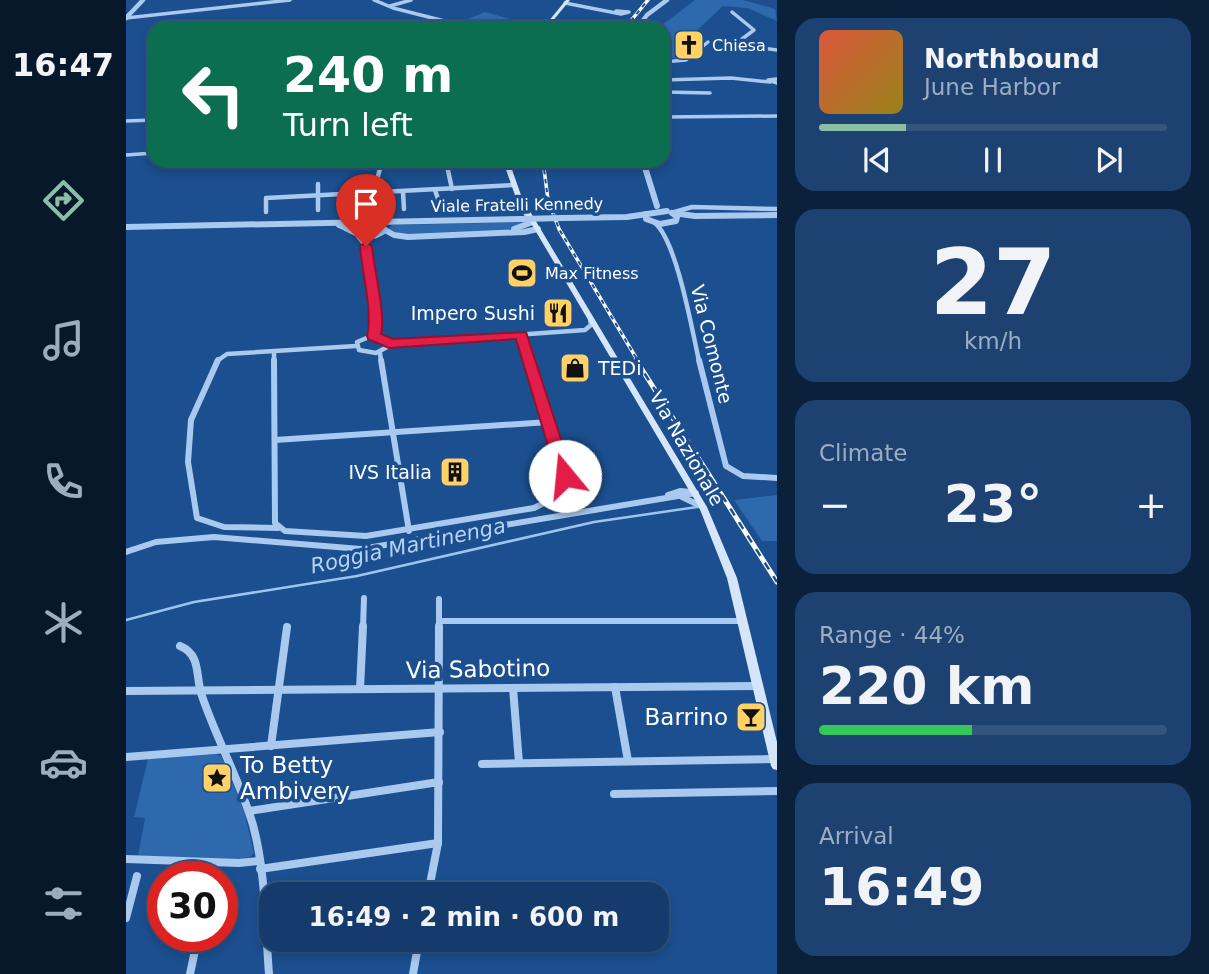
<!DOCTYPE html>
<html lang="en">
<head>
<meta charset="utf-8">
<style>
  body { margin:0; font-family:"DejaVu Sans",sans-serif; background:#1d4271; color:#f1f3f6; height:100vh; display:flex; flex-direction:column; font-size:26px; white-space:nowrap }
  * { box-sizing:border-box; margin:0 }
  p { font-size:23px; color:#9dadc1 }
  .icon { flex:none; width:38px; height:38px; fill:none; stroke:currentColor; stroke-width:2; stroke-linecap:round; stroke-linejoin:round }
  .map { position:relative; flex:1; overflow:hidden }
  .drawer { display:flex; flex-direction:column; gap:18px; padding:18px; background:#0b203b; width:432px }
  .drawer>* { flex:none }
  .hud { position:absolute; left:21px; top:21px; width:523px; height:147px; border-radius:21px; box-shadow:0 4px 10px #0003,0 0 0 2px #33557e; background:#0b6e4f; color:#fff; overflow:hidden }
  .speed { position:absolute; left:21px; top:861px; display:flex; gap:14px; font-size:35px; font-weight:700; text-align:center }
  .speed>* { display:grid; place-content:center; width:91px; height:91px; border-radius:50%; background:#143b6b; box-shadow:0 4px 10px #0003,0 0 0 2px #33557e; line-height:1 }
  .speed .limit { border:10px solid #d22; background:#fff; color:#111 }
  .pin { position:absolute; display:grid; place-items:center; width:60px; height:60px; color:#fff; margin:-72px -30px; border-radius:50% 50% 50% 0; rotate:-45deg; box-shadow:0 0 7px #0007 }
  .pin .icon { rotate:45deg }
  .me { position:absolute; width:77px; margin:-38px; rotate:343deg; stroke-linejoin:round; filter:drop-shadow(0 0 5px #0008) }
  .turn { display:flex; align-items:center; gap:24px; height:147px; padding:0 21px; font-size:32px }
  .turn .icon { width:91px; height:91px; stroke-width:2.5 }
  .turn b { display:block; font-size:49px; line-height:60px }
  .big { font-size:52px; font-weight:700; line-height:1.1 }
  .drawer .card { flex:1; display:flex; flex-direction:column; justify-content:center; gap:10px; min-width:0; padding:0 24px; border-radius:21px; background:#1d4271 }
  .drawer .dial { align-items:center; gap:0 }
  .dial b { font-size:91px; line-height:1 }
  .song { display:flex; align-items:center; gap:21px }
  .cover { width:84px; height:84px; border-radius:10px; background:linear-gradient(135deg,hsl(10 70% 55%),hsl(50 70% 35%)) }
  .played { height:7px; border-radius:4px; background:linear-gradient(90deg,#8abfa5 25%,#33557e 25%) }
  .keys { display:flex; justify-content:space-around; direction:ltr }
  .heat { display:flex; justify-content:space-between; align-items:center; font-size:38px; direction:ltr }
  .charge { height:10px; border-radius:5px; background:linear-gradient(90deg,#34c759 44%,#33557e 0) }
  .trip { position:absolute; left:133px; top:882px; width:410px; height:70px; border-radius:21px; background:#143b6b; box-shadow:0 4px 10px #0003,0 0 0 2px #33557e; font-weight:700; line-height:70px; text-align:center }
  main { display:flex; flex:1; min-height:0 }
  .tab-bar { display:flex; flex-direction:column; width:126px; justify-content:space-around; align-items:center; background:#08182b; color:#9dadc1 }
  .tab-bar .icon { width:49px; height:49px }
  .tab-bar .on { color:#8abfa5 }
  .tab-bar b { font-size:32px; color:#f1f3f6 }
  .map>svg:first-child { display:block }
  .green { fill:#2e69ad }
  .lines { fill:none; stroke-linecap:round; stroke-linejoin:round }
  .stream { stroke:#9cc4f0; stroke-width:2.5 }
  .minor-far3 { stroke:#a9c9ee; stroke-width:3.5 }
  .minor-far2 { stroke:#a9c9ee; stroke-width:4.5 }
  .minor-far1 { stroke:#a9c9ee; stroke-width:6 }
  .minor { stroke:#a9c9ee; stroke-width:8 }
  .tertiary-far1 { stroke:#a9c9ee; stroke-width:4.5 }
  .tertiary { stroke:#a9c9ee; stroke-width:6 }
  .secondary { fill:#d6e6fa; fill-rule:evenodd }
  .rail-far1-casing { stroke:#fff; stroke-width:3.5 }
  .rail-casing { stroke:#fff; stroke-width:5 }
  .rail-far1 { stroke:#1b4f8f; stroke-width:2; stroke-dasharray:4.5; stroke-linecap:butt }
  .rail { stroke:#1b4f8f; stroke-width:2.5; stroke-dasharray:8; stroke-linecap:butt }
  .tertiary-bridge { stroke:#a9c9ee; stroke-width:6 }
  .route { fill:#e11d48; stroke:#92132f; stroke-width:2 }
  .labels { text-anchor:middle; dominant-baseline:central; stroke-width:7; stroke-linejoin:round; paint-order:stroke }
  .far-poi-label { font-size:16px; fill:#fff; stroke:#1b4f8f; text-anchor:start }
  .far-street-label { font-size:16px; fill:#fff; stroke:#1b4f8f }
  .poi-label { font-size:19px; fill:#fff; stroke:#1b4f8f; text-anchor:end }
  .street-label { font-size:19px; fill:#fff; stroke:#1b4f8f }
  .water-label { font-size:21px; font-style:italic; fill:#b5d3f5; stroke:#1b4f8f }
  .near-street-label { font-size:23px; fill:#fff; stroke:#1b4f8f }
  .near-poi-label { font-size:23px; fill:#fff; stroke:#1b4f8f; text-anchor:end }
</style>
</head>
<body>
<main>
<nav class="tab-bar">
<b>16:47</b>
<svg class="icon on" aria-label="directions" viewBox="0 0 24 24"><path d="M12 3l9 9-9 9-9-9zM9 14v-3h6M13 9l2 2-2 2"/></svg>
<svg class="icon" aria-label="music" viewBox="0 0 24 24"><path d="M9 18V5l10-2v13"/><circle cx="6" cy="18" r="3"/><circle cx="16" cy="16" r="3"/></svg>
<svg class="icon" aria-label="phone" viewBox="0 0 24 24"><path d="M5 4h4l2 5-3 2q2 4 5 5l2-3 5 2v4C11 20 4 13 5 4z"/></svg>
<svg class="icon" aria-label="climate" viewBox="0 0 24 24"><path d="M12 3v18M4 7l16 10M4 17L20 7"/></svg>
<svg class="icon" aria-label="car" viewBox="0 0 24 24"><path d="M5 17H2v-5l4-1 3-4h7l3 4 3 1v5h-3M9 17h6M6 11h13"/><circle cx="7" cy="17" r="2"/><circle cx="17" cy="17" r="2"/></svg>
<svg class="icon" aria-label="filters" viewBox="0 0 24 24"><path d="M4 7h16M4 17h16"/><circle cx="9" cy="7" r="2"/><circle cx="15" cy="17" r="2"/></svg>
</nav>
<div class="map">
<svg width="651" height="974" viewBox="0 0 651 974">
  <rect width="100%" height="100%" fill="#1b4f8f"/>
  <g class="green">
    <path d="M569,0H617L649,9L651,21L621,8L597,6L565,36L551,44L566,51L562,56L554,60L537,55V28H532Z"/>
    <path d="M359,12L388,20L385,22L406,28H362L363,24L339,20Z"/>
    <path d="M401,222L380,230L281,236L262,229L266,225Z"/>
    <path d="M651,495V541H636L608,500Z"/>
    <path d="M90,754L96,757L118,811L128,853L124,857L110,860L12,856L19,818L8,817L22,759Z"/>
  </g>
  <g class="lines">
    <path class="stream" d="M0,620L68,602L231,576L468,522L571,507"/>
    <g class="minor-far3">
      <path d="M248,0L267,8L346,28"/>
      <path d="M439,3L495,14L503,12L490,11"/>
      <path d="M264,6L285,0"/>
      <path d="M606,12L628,30L616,39L615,45L651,50"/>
      <path d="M0,18L164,0"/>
      <path d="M220,28L323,21"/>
      <path d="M537,62L560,60L582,42"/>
      <path d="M651,79L642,80L651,83"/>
      <path d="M537,80L605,78L644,82"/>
      <path d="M537,92L584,93"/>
      <path d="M537,117L651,116"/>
      <path d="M0,121L28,120"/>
      <path d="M0,155L28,153"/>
    </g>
    <g class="minor-far2">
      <path d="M320,161L326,189"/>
      <path d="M255,164L309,161"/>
      <path d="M213,167L255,162"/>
      <path d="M192,184V210"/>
      <path d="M309,190L315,208"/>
      <path d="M277,192L278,209"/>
      <path d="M140,212V198L388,185"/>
      <path d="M545,213L566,207L651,209"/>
      <path d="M237,222L242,214L256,161"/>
      <path d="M529,223C551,242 566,330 573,361"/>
      <path d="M232,236L240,246L242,276L251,322L247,336"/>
      <path d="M395,335L403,361"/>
      <path d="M243,337L257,338L263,346L250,353L233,350L231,342Z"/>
      <path d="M263,344L459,330L465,325L464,319"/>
      <path d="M148,351V361"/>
      <path d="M254,353L255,361"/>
      <path d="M91,361L101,354L230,346"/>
    </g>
    <g class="minor-far1">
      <path d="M92,360L65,420L62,462L71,518L98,527L152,528"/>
      <path d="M148,360L149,523L159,531L240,536L408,508L424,500L439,476L403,360"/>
      <path d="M255,360L283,531"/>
      <path d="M573,360L600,466L617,476L651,478"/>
      <path d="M149,440L423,422"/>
      <path d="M542,495L554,491L565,492"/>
      <path d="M556,497L577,507"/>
      <path d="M0,552L30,542L88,537L235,549L570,493"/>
      <path d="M313,599V628"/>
      <path d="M313,621H616"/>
      <path d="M237,628L238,598"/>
    </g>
    <g class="minor">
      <path d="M54,646C76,655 69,677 76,696C91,740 114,781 127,825C140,873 139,925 143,974"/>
      <path d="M489,687L502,761"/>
      <path d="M387,688L393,763"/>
      <path d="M234,689L237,626"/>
      <path d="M0,691L632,686"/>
      <path d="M145,746L161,627"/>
      <path d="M0,757L314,732"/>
      <path d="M356,764L649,759"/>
      <path d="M488,794L651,791"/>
      <path d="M123,811L313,782"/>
      <path d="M0,859L113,863L132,861"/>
      <path d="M134,869L312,843"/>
      <path d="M302,894L312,843L313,626"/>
      <path d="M0,918L11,876"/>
      <path d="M64,974L72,936"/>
      <path d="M287,974L293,940"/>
    </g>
    <g class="tertiary-far1">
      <path d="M0,18L17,0"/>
      <path d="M511,28L521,15L541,0"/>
    </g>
    <g class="tertiary">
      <path d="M517,161L531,206"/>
      <path d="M547,213L569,216L651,215"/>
      <path d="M520,214V219L534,224L550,221L551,217L546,213"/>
      <path d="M436,218L501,217L541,211"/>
      <path d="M213,225C230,232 242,244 259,230"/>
      <path d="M0,227L396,219"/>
      <path d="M388,229L404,223L400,212"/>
      <path d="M259,230L268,235L282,237L398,232L412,229"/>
    </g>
    <g class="secondary">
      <path d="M440,0H444L421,28H417Z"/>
      <path d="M377,161H383L396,198L581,507L611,578L651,742V770L647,769L645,766L601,578L573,507L390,198Z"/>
    </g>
    <g class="rail-far1-casing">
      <g id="rail-far1">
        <path d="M499,28L522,0"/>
        <path d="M417,161L422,200L433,229L512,361"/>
      </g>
    </g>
    <g class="rail-casing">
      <path id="rail" d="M510,360L651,582"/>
    </g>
    <use href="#rail-far1" class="rail-far1"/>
    <use href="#rail" class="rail"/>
    <path class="tertiary-bridge" d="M396,219L436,218"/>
  </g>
  <path class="route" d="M240,242L246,246C248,270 260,314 255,334L267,339L400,332L447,476L444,480H433L431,476L390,339L263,348L242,339L241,336C247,313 236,273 234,246Z"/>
  <defs>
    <g id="church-square" transform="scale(1.575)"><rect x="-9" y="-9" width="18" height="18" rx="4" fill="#ffd166" stroke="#1b4f8f"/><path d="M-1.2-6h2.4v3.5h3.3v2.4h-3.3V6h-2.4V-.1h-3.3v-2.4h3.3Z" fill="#111"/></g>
    <g id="stadium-square" transform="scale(1.575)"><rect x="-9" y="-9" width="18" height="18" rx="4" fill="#ffd166" stroke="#1b4f8f"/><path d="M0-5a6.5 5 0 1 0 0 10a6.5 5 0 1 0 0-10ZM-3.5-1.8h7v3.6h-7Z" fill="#111"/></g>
    <g id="restaurant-square" transform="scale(1.575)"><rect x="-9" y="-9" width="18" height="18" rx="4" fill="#ffd166" stroke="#1b4f8f"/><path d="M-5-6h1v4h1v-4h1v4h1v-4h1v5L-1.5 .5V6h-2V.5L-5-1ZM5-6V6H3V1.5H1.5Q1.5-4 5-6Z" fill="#111"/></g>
    <g id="shop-square" transform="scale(1.575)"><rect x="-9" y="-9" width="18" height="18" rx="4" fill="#ffd166" stroke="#1b4f8f"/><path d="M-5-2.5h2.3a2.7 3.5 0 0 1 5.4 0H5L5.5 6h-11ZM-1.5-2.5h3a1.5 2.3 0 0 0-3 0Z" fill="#111"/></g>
    <g id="building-square" transform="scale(1.575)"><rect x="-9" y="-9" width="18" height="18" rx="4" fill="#ffd166" stroke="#1b4f8f"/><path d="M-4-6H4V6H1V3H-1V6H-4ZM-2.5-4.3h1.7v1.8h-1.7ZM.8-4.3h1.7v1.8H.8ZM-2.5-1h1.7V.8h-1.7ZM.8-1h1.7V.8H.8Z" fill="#111"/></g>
    <g id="bar-square" transform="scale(1.575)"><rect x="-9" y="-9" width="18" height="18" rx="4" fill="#ffd166" stroke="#1b4f8f"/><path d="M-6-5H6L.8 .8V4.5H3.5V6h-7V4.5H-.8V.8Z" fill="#111"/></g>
    <g id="sight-square" transform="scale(1.575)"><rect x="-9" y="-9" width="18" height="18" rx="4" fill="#ffd166" stroke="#1b4f8f"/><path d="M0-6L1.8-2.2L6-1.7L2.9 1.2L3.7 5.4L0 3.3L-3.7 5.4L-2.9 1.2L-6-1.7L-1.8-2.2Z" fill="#111"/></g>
  </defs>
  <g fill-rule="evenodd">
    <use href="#church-square" x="563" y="45"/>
    <use href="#stadium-square" x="396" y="273"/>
    <use href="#restaurant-square" x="432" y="313"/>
    <use href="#shop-square" x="449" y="368"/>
    <use href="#building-square" x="329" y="472"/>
    <use href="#bar-square" x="625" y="717"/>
    <use href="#sight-square" x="91" y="778"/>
  </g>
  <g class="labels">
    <g class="far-poi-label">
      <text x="586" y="45">Chiesa</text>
      <text x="419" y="273">Max Fitness</text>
    </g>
    <g class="far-street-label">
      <text transform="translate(391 205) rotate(-1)">Viale Fratelli Kennedy</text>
    </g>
    <g class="poi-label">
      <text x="409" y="313">Impero Sushi</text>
      <text x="472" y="368" text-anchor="start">TEDi</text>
      <text x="306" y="472">IVS Italia</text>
    </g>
    <g class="street-label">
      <text transform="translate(586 344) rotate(76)">Via Comonte</text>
      <text transform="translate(561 448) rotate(60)">Via Nazionale</text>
    </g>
    <g class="water-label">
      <text transform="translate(282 546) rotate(-12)">Roggia Martinenga</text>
    </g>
    <g class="near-street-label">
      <text transform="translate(352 669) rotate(-1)">Via Sabotino</text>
    </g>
    <g class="near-poi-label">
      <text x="602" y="717">Barrino</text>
      <text x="114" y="765" text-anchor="start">To Betty<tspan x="114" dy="26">Ambivery</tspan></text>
    </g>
  </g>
</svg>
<div class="speed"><div class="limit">30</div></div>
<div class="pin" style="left:240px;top:246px;background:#d93025"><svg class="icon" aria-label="arrive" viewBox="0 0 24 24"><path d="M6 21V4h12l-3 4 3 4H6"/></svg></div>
<svg class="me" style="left:439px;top:476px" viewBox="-20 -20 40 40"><circle r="19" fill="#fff"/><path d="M0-13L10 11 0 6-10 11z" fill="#e11d48"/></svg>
<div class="trip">16:49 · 2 min · 600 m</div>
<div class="hud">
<div class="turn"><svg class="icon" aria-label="left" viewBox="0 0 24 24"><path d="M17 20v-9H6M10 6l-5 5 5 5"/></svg><div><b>240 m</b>Turn left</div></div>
</div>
</div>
<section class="drawer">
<div class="card">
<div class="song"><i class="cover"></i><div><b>Northbound</b><p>June Harbor</p></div></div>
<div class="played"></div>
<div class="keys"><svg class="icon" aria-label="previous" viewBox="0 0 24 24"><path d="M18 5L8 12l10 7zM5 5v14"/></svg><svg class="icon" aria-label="pause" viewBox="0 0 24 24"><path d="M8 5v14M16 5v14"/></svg><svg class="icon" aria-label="next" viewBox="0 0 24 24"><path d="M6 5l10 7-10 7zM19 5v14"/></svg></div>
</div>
<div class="card dial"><b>27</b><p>km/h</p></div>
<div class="card"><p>Climate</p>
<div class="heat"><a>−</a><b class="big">23°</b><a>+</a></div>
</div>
<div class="card"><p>Range · 44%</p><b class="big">220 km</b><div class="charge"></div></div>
<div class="card"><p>Arrival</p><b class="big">16:49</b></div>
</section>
</main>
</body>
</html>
